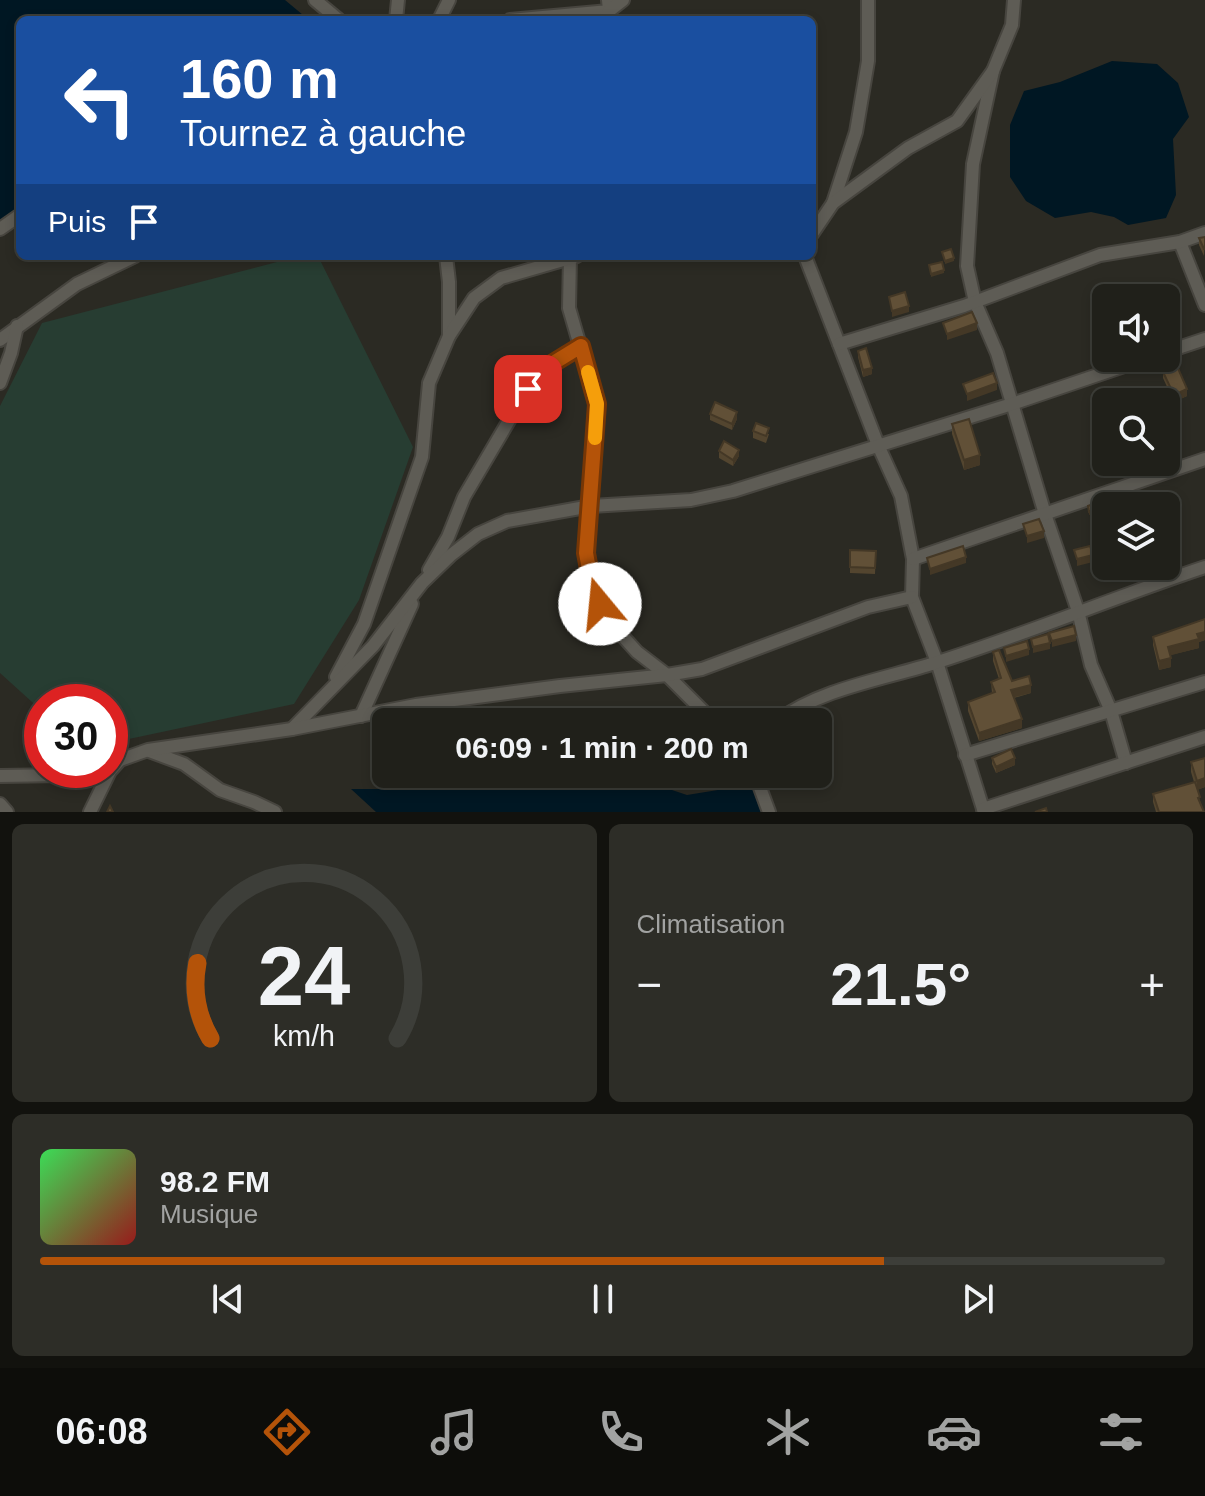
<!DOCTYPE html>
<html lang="fr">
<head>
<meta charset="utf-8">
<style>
  body { margin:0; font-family:Arial,sans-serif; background:#2d2d27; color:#f1f3f6; height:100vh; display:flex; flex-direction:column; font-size:30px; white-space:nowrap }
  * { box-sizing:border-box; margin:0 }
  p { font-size:26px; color:#a2a3a2 }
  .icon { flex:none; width:44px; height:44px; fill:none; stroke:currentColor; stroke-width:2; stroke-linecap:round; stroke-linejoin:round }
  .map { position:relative; height:812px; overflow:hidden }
  .side { display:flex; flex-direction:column; gap:12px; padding:12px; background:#12120e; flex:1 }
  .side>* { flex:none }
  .banner { position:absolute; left:16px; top:16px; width:800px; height:244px; border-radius:12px; box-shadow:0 4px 12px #0003,0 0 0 2px #3d3e39; background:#1a4fa0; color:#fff; overflow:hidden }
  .fabs { position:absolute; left:1092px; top:284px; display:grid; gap:16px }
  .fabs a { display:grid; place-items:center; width:88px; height:88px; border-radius:12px; background:#20201a; box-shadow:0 4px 12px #0003,0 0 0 2px #3d3e39; font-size:40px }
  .speed { position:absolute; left:24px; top:684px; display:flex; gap:16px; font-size:40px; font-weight:700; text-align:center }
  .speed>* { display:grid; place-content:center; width:104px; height:104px; border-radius:50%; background:#20201a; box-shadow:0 4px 12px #0003,0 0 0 2px #3d3e39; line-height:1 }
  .speed .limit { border:12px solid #d22; background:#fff; color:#111 }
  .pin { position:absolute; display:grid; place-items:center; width:68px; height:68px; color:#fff; margin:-34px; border-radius:16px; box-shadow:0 4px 12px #0006 }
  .me { position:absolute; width:88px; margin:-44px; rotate:343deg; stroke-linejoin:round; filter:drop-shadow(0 0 6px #0008) }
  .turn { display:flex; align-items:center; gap:28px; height:168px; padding:0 32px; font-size:36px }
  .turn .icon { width:104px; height:104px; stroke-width:2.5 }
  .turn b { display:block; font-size:56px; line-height:68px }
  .then { display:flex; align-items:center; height:76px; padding:0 32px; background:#0003; gap:16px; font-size:30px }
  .big { font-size:60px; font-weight:600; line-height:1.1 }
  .side .tile { flex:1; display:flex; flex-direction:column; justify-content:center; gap:12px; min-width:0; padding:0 28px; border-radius:12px; background:#2d2d27 }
  .side .dial { align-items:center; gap:0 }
  .dial svg { height:208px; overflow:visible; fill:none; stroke:#3d3e39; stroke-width:7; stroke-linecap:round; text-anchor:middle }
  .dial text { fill:#f1f3f6; stroke:none }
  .song { display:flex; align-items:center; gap:24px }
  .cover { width:96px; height:96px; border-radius:12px; background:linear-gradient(135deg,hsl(130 70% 55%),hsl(0 70% 35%)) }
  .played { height:8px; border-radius:4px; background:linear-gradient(90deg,#b45309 75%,#3d3e39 75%) }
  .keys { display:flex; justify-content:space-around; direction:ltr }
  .heat { display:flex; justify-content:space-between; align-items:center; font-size:44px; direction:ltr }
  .side .tiles { flex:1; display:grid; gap:12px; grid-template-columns:1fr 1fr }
  .tile:last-child { grid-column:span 2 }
  .trip { position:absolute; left:372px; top:708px; width:460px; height:80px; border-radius:12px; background:#20201a; box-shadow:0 4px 12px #0003,0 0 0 2px #3d3e39; font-weight:600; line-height:80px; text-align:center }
  .dock { display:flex; height:128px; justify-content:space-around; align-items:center; background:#0d0d0a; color:#a2a3a2 }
  .dock .icon { width:56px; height:56px }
  .dock .current { color:#b45309 }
  .dock b { font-size:36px; color:#f1f3f6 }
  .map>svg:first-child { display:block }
  .green { fill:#273d32 }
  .water { fill:#001723 }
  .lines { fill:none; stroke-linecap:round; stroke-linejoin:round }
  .minor-casing { stroke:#47453f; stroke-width:16 }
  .minor { stroke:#5e5c55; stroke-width:12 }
  .wall { fill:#53452f }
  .shaded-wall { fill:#443826 }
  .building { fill:#615037; stroke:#443826; stroke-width:2 }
  .route-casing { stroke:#753606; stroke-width:20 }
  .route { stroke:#b45309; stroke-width:14 }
  .slow { stroke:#f59e0b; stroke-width:14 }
</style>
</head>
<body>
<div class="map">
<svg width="1205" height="812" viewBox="0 0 1205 812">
  <rect width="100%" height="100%" fill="#2b2a23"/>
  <path class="green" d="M300,256H318L413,447L359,600L294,704L110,743V702H42V711L0,673V406L42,323Z"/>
  <g class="water">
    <path d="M0,0H285L309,20H20V210L0,222Z"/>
    <path d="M1112,61L1157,64L1178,83L1189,117L1173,139L1176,195L1166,218L1128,225L1114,217L1091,212L1055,218L1026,201L1010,177V125L1024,91L1060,82Z"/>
    <path d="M427,774H558L565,777L654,784L687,795L724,789H757L764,812H376L351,789H394Z"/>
  </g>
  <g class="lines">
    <g class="minor-casing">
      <g id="minor">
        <path d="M315,0L339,20"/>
        <path d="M396,20L398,0"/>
        <path d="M439,20L449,0"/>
        <path d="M510,20L609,11L608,0"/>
        <path d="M604,20L609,11L623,0"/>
        <path d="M993,71L973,164L967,266L975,302L997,353L1045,514L1078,611L1091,665L1111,711L1126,763"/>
        <path d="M833,203L856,132L868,61V0"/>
        <path d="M0,229L20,215"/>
        <path d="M812,234L833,203L908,148L957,121L993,71L1012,25L1014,0"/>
        <path d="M1180,242L1205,305"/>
        <path d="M446,256L449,282V336"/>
        <path d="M570,256L569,308L597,404L586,553L591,580L600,604L618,631L637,652L667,675L714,722"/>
        <path d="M805,256L878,445L901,496L913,559L912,597L937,662L984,812"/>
        <path d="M0,340L77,284L135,256"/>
        <path d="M839,344L964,306L1100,255L1180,242L1205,233"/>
        <path d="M1166,352L1205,339"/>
        <path d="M0,383L11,353L17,326"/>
        <path d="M913,559L1205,459"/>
        <path d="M429,570L448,537L464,497L537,373L581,346"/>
        <path d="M336,677L364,624L422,457L429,383L449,336L474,298L501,278L577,256"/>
        <path d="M361,716L412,604"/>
        <path d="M776,722C819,689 884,679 935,663C1026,634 1115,597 1205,567"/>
        <path d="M292,729L373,646L422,583L451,555L478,534L507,521L591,506L691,500L733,491L1012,404L1148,358"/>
        <path d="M149,751L184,764L220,790L254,802L275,812"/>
        <path d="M965,755L1205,682"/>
        <path d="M755,774L769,812"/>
        <path d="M0,776L63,775L81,770"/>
        <path d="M0,804L7,812"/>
        <path d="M983,809L1205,737"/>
        <path d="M90,812L110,771L120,760L148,750L292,729L416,705L560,686L667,675L702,669L868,607L912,597"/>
      </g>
    </g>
    <use href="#minor" class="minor"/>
  </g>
  <g class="wall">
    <path d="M1205,237L1204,256L1199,245V238Z"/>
    <path d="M858,351L872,374L863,377L858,357Z"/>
    <path d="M1163,372L1187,396L1174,402L1163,378Z"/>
    <path d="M710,414L737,419L732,430L710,420Z"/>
    <path d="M952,424L980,465L964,470L952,434Z"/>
    <path d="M753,431L769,434L766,443L753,438Z"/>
    <path d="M719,451L739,456L733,466L719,458Z"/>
    <path d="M850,550L876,551L875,574L850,573Z"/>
    <path d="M1205,619V640L1199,642V648L1170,655L1171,667L1159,670L1153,645V637Z"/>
    <path d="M993,652L1012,681L1031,693L1014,698L1022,728L979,741L968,711V702L992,693L991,682L999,679L993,661Z"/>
    <path d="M992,758L1015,765L996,773L992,764Z"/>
    <path d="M1205,758V787L1197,790L1200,801L1204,812H1156L1153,802V794L1194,782L1191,772V762Z"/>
  </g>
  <g class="shaded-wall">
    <path d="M954,258V261L945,264V261Z"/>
    <path d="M944,270V273L931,277V274Z"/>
    <path d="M909,306V312L892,317V311Z"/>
    <path d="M977,323V330L947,340V334Z"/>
    <path d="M872,368V374L863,377V370Z"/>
    <path d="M997,383V390L967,401V394Z"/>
    <path d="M1187,389V396L1174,402V395Z"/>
    <path d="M737,412V419L732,430V424Z"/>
    <path d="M739,450V456L733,466V460Z"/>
    <path d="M980,455V465L964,470V460Z"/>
    <path d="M1103,508V511L1089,515V512Z"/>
    <path d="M1044,531V538L1027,543V536Z"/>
    <path d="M1093,555V562L1077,566V559Z"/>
    <path d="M966,557V563L930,575V569Z"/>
    <path d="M1205,632V640L1199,642V648L1168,656V647Z"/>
    <path d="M1076,635V641L1052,647V641Z"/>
    <path d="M1050,643V649L1033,653V647Z"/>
    <path d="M1029,649V655L1006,662V656Z"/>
    <path d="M1171,658V667L1159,670V661Z"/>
    <path d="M1031,685V693L1011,698V690Z"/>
    <path d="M1022,719V728L979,741V733Z"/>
    <path d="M1015,758V765L996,773V767Z"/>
    <path d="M1205,778V787L1197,790V781Z"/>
  </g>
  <g class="building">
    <path d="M1205,237V249H1204L1199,238Z"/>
    <path d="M951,249L954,258L945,261L942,252Z"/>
    <path d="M942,262L944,270L931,274L929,265Z"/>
    <path d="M905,292L909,306L892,311L889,297Z"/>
    <path d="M972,312L977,323L947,334L943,323Z"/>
    <path d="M866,348L872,368L863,370L858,351Z"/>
    <path d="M1177,366L1187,389L1174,395L1163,372Z"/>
    <path d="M993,373L997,383L967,394L963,384Z"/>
    <path d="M715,402L737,412L732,424L710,414Z"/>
    <path d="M969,419L980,455L964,460L952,424Z"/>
    <path d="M756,423L769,428L766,436L753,431Z"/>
    <path d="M724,441L739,450L733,460L719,451Z"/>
    <path d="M1101,501L1103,508L1089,512L1088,506Z"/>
    <path d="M1039,519L1044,531L1027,536L1023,524Z"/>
    <path d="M963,546L966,557L930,569L927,558Z"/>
    <path d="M1090,546L1093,555L1077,559L1074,550Z"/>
    <path d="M850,550L876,551L875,568L850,567Z"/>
    <path d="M1205,619V632L1197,634L1199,639L1168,647L1171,658L1159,661L1153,637Z"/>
    <path d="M1074,626L1076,635L1052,641L1049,633Z"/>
    <path d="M1048,634L1050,643L1033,647L1031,639Z"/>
    <path d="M1027,641L1029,649L1006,656L1004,648Z"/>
    <path d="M999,650L1012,681L1029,676L1031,685L1011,690L1022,719L979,733L968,702L995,692L991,682L1001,678L993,652Z"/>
    <path d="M1011,749L1015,758L996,767L992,758Z"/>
    <path d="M1205,758V778L1197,781L1191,762Z"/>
    <path d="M1195,782L1200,797L1198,798L1204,812H1159L1153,794Z"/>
    <path d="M110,806L113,812H107Z"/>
    <path d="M1046,808L1047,812H1035Z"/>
  </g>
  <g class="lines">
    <g class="route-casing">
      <path id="route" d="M528,389L537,373L581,346L597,404L586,553L591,580L600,604"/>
    </g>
    <use href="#route" class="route"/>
    <path class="slow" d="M588,372L597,404L595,438"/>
  </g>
</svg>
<div class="fabs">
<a><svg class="icon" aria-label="sound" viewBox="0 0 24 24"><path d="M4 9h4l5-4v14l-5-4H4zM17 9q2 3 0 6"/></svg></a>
<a><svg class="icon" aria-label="search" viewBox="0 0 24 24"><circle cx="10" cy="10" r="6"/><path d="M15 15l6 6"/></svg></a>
<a><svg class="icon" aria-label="layers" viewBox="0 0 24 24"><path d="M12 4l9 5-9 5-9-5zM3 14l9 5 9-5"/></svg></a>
</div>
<div class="speed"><div class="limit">30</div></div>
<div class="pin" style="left:528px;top:389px;background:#d93025"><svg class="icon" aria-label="arrive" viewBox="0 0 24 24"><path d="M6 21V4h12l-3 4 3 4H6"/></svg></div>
<svg class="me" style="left:600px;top:604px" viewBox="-20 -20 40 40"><circle r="19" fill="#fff"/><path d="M0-13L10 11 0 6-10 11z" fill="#b45309"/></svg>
<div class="trip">06:09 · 1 min · 200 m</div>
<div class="banner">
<div class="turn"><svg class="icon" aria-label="left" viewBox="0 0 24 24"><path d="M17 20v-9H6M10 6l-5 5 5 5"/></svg><div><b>160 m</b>Tournez à gauche</div></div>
<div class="then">Puis<svg class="icon" aria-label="arrive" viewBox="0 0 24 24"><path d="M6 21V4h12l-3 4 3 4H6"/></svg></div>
</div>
</div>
<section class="side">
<div class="tiles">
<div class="tile dial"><svg viewBox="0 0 100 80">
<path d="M14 69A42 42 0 1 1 86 69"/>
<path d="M14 69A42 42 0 0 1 9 40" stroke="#b45309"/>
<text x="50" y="56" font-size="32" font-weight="700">24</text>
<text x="50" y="72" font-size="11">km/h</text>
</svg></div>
<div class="tile"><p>Climatisation</p>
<div class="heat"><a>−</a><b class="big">21.5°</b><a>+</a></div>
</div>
<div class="tile">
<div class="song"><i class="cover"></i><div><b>98.2 FM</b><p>Musique</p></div></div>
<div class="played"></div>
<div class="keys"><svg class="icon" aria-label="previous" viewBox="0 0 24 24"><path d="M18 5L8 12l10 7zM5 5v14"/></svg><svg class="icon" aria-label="pause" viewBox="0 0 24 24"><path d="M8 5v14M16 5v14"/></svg><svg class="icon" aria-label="next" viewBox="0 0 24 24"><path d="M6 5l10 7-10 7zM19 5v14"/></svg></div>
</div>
</div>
</section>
<nav class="dock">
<b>06:08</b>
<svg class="icon current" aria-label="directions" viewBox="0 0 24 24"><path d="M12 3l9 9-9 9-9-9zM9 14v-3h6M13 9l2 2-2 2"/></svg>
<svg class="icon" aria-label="music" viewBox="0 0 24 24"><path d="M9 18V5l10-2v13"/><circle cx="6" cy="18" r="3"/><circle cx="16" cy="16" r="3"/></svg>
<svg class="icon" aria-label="phone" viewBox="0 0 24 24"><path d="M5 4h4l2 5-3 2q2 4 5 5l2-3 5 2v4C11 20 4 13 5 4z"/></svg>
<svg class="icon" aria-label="climate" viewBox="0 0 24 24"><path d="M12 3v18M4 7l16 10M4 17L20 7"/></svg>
<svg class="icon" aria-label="car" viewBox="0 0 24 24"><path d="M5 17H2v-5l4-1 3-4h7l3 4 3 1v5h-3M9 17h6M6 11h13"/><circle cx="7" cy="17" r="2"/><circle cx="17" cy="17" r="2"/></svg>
<svg class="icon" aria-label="filters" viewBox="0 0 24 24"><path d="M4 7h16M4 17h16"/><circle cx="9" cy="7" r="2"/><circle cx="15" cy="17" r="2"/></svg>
</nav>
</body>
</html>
